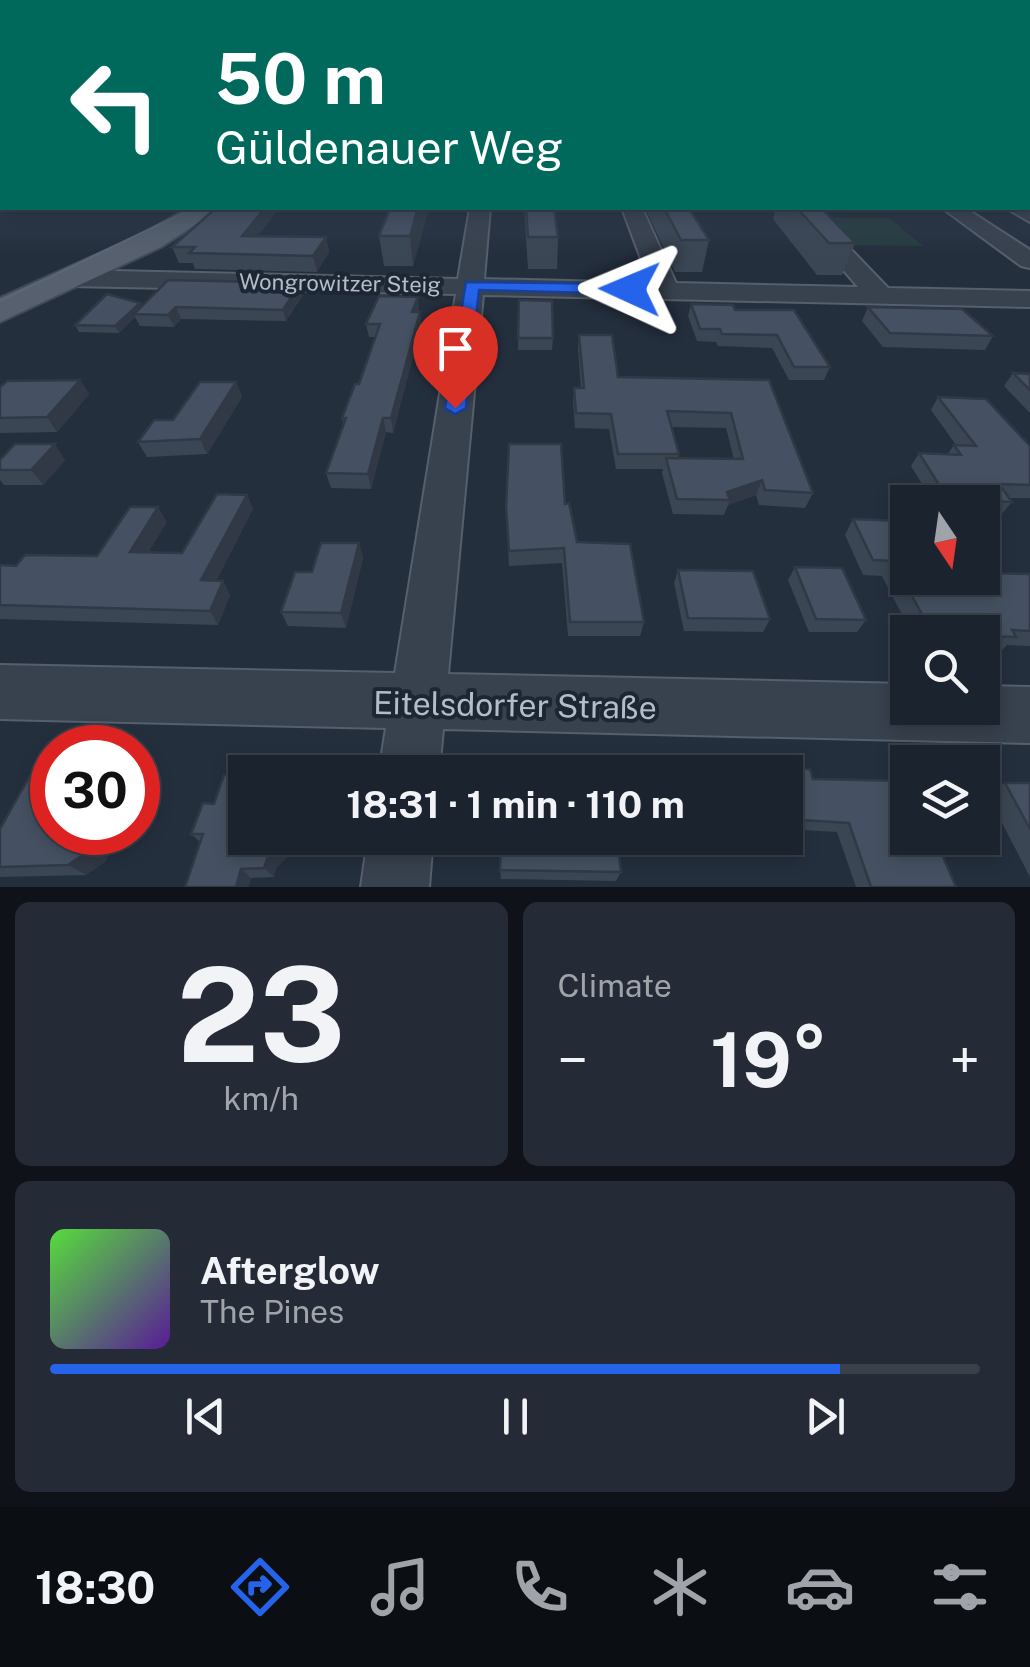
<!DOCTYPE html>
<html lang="en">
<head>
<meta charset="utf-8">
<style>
  body { margin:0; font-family:"Public Sans",sans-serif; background:#242b36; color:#f1f3f6; height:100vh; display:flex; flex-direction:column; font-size:38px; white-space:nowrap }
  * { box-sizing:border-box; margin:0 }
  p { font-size:32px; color:#a0a4aa }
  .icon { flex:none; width:55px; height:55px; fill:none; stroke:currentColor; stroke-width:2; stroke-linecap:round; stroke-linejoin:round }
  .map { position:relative; height:887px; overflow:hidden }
  .panel { display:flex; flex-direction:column; gap:15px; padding:15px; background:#0f1319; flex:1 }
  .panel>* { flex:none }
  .banner { position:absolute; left:0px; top:0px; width:1030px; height:210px; box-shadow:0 5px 15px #0003,0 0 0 2px #39404a; background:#00695c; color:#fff; overflow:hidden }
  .needle { width:65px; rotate:167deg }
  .fabs { position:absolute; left:890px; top:485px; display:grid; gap:20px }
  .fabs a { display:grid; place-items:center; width:110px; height:110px; border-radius:0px; background:#1b232e; box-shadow:0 5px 15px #0003,0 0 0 2px #39404a; font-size:50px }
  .speed { position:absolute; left:30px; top:725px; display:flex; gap:20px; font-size:50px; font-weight:700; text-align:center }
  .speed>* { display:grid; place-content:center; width:130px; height:130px; border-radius:50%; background:#1b232e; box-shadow:0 5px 15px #0003,0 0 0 2px #39404a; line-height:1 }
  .speed .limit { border:15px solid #d22; background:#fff; color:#111 }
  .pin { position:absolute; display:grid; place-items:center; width:85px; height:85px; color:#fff; margin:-102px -42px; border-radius:50% 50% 50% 0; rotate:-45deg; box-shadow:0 0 10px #0007 }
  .pin .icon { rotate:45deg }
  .me { position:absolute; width:110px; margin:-55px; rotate:271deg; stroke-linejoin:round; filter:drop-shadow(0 0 8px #0008) }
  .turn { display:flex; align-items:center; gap:35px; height:210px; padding:0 50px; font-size:45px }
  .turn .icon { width:130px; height:130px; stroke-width:2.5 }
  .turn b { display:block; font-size:70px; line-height:85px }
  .big { font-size:75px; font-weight:700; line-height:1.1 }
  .panel .widget { flex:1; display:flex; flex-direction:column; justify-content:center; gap:15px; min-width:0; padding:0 35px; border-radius:15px; background:#242b36 }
  .panel .dial { align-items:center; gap:0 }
  .dial b { font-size:130px; line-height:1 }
  .song { display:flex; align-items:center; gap:30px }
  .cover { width:120px; height:120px; border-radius:15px; background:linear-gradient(135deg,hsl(110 70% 55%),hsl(270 70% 35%)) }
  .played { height:10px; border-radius:5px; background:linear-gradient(90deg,#2563eb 85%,#39404a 85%) }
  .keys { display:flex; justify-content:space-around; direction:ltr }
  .heat { display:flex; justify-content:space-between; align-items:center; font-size:55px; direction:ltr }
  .panel .tiles { flex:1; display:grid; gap:15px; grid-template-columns:1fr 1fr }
  .widget:last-child { grid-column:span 2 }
  .trip { position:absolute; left:228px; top:755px; width:575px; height:100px; border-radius:0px; background:#1b232e; box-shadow:0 5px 15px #0003,0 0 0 2px #39404a; font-weight:700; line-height:100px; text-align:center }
  .tab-bar { display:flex; height:160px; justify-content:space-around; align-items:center; background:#0b0e12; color:#a0a4aa }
  .tab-bar .icon { width:70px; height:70px }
  .tab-bar .active { color:#2563eb }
  .tab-bar b { font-size:45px; color:#f1f3f6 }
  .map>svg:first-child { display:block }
  .green { fill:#263c3f }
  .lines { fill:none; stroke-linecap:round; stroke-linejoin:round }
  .minor-casing { stroke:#565f6c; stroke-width:4 }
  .major-casing { stroke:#414a57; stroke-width:4 }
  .minor { fill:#38414e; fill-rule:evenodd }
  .major { fill:#56606e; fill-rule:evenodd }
  .tram { stroke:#5a6575; stroke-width:2.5 }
  .wall { fill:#3b4654; fill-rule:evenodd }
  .shaded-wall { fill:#303945 }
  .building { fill:#455162; stroke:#303945; stroke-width:2.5 }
  .route { fill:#2563eb; stroke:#184099; stroke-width:2.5 }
  .labels { text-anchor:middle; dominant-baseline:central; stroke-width:8; stroke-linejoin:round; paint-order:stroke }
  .far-street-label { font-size:22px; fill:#b4bcc9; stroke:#1d2633 }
  .near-street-label { font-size:32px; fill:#b4bcc9; stroke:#1d2633 }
</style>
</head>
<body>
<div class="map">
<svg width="1030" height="887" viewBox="0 0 1030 887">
  <rect width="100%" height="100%" fill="#242f3e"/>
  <path class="green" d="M816,218H889L923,246L840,245Z"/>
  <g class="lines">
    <g class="minor-casing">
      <g id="minor">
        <rect x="1028" y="159" width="2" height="10"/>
        <path d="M1030,207V222L1006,208L1028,206Z"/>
        <path d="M470,208H490L484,279L650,283L622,208H642L676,283L858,287L790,208H811L888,288L1030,291V307L483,295L448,674L908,684V708H982V686L1030,687V743L443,729L439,772H379L386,728L0,719V665L395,673L456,294L69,286L56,278L69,270L458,279Z"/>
        <path d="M942,208H965L1030,250V268L1021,266Z"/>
        <path d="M368,838H433L429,887H361Z"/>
      </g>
    </g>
    <g class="major-casing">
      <path id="major" d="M189,208H221L161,247L0,322V298L141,235Z"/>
    </g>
    <use href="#minor" class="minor"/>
    <use href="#major" class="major"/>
    <path class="tram" d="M0,301L194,208"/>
  </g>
  <g class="wall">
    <path d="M2,157V208H72L0,210V158Z"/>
    <path d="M390,208H429L413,266H384L379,236Z"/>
    <path d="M524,208H554L558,237L557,269H528Z"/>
    <path d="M645,208H689L709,240L702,272H675Z"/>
    <path d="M776,208H821L855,243L842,275H817L773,219Z"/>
    <path d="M258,236L326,237L329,252L317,272L195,269L193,263H179L172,247Z"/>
    <path d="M300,283L303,295L286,321L181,319L174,327L140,326L135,317L119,333L79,332L75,325L140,303L142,307Z"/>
    <path d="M418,297V312H420L421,326L393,433L386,432L371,489L331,488L326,473L344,424L342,418L359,384L375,337H369L366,324Z"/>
    <path d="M519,300L553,338L552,350H518Z"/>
    <path d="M691,304L735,310L830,367L824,380H789L772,348L718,346L716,342L697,341L688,316Z"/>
    <path d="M868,307L993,336L985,350L883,347L862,321Z"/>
    <path d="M579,335L618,377L769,380L813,493L805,508L759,505L756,495L728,505L724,515L673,514L662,473L663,469H616L609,429L575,428L573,402L574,388H581L578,349ZM671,427L726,428L734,459L678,458L679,454Z"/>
    <path d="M1013,373L1030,374V413L1004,386Z"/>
    <path d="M80,380L89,394L57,432L0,433V387Z"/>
    <path d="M236,382L242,397L207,454L147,457L138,442Z"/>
    <path d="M938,397L1030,446V498H1009L1012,502L1001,515L982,514V502H933L911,466L919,453L947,455L954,445H956L931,410Z"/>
    <path d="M0,460H65L43,485H4L0,480Z"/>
    <path d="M247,495L253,509L216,581H223L230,595L218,625L0,619V565L16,566L97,556L167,522L148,552L182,553Z"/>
    <path d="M565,504L577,542L644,622L640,636H568L562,563L509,566L506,507Z"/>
    <path d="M853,519L908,578L989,577L992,573L1030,574V646L1007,645L1001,651H982V632H911L882,576L863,575L845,535Z"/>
    <path d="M359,543L363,558L346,628L288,626L281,612L312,572Z"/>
    <path d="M795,567L866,620L857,632H809L788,580Z"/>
    <path d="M678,570L770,619L763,632L684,631L674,583Z"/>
    <path d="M759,766L813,779L956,887H856L837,832L785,829V772H754Z"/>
    <path d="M1005,783H1030V877L987,794Z"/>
    <path d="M203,803L292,853L276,868L274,877L251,878L248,887H185L200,842L191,834Z"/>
    <path d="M0,829L52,832L115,838L106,861L86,875L0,877Z"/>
    <path d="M500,870L621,872L616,881L501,879Z"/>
  </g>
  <g class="shaded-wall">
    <path d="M265,208H280L246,251L242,236Z"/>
    <path d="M418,208H429L413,266L410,236Z"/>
    <path d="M326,237L329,252L317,272L313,256Z"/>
    <path d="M300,283L303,295L286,321L283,310Z"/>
    <path d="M418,297L419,310L414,325L412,312Z"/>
    <path d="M140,303L143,310L134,314L135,317L119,333L115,326Z"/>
    <path d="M176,307L181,319L174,327L168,315Z"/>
    <path d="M420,312L421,326L393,433L391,418Z"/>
    <path d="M80,380L89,394L57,432L47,417Z"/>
    <path d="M236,382L242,397L207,454L200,439Z"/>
    <path d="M383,418L386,432L371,489L368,474Z"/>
    <path d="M55,444L65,460L43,485L31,470Z"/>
    <path d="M762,480L756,495L728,505L730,500L727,492Z"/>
    <path d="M247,495L253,509L209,594L201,580Z"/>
    <path d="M158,507L167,522L140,566L130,552Z"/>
    <path d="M359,543L363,558L346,628L341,613Z"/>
    <path d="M223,581L230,595L218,625L210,611Z"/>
    <path d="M97,832H113L115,838L106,861L86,875L68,865Z"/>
    <path d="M285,838H296L292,853L276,868L274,877L264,868L267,859Z"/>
    <path d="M241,869L251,878L248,887H236Z"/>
  </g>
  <g class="building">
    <rect x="0" y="129" width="2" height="18"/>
    <path d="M2,157V202H0V158Z"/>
    <path d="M216,208H265L242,236L326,237L313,256L189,253L195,247H172Z"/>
    <path d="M390,208H418L410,236H379Z"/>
    <path d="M526,208H554L558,237H528Z"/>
    <path d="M664,208H689L709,240H681Z"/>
    <path d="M797,208H821L855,243H829Z"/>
    <path d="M168,280L300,283L283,310L176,307L168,315L134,314Z"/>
    <path d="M107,294L140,303L115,326L75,325Z"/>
    <path d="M379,296L418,297L412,312H420L391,418H383L368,474L326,473L346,418H342L355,384H359L380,324H366Z"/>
    <path d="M519,300L552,301L553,338H518Z"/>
    <path d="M691,304L733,305L735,310H794L830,367H794L777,335L722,334L720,329H700Z"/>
    <path d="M868,307L962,309L993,336L890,333Z"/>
    <path d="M579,335H612L618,377L769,380L813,493L765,490L762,480L727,492L730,500L677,499L666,458L743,459L731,413L667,411L679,454H618L611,414L576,413L574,388H584Z"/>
    <path d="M1013,373L1030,374V390Z"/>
    <path d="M80,380L47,417L0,418V387L7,381Z"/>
    <path d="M200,382H236L200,439L138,442L154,420H173Z"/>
    <path d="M938,397L986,399L1030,446V485L999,484L1012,502L948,499L919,453L961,455L954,445L976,446Z"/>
    <path d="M15,444H55L31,470H0V460Z"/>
    <path d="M509,444H561L565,504L569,503L577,542L630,544L644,622H570L564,548L509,551L506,507Z"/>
    <path d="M217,494L247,495L201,580L223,581L210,611L0,605V565L16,566L25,555L97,556L130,507H158L130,552L182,553Z"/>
    <path d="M853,519L903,521L908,529V578L995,577L992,573L1030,574V631L1012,630L1016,637L982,636V632H950L942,619L924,618L893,561L873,560Z"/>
    <path d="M321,543H359L341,613L281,612L295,572H312Z"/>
    <path d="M795,567L842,568L866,620L816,619Z"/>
    <path d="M678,570L753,571L770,619L688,618Z"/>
    <path d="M759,766L810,769L813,779L908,781V838H935L956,887H871L849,823L785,819V772H760Z"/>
    <path d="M503,769L611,770V772H503Z"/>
    <path d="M32,772H52V832H97L89,851L68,865L0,867V829Z"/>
    <path d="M245,774V838H285L284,844L267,859L264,868L241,869L236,887H185L203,834H191L203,803L214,804L224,775Z"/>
    <path d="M1005,783H1030V829Z"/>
    <path d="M501,838H617L621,872L500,870Z"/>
  </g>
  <linearGradient id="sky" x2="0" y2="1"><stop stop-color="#141a22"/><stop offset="0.51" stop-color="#3f4d63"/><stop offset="1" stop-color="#3f4d63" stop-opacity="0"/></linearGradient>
  <rect width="1030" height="253" fill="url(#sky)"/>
  <path class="route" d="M466,282L630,284L639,289L630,294L479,290L466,408L455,414L445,408Z"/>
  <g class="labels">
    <g class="far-street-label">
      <text transform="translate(340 283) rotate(1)">Wongrowitzer Steig</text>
    </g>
    <g class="near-street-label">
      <text transform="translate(515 705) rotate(1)">Eitelsdorfer Straße</text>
    </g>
  </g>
</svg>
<div class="fabs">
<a><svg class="needle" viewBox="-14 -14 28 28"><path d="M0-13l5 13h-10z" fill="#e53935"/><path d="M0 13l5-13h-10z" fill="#a0a4aa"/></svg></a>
<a><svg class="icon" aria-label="search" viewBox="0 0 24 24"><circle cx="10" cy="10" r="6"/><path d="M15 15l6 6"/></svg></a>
<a><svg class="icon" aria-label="layers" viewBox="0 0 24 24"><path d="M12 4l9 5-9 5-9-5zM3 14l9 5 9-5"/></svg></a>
</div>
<div class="speed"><div class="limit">30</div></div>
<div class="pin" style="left:455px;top:408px;background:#d93025"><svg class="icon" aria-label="arrive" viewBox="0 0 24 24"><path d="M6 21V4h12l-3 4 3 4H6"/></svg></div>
<svg class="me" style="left:630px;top:289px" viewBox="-20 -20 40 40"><path d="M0-17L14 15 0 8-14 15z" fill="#2563eb" stroke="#fff" stroke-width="4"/></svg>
<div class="trip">18:31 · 1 min · 110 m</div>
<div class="banner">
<div class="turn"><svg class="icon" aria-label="left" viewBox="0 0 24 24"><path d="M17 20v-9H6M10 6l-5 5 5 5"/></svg><div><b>50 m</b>Güldenauer Weg</div></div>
</div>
</div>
<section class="panel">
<div class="tiles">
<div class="widget dial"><b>23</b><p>km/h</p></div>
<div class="widget"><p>Climate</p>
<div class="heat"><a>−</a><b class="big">19°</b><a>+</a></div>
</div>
<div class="widget">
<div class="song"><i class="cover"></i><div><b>Afterglow</b><p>The Pines</p></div></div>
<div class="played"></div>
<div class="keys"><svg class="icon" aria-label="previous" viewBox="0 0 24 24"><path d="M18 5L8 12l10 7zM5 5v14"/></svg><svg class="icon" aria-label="pause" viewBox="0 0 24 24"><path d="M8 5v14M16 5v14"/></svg><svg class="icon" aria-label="next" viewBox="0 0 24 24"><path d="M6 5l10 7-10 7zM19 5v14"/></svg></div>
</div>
</div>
</section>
<nav class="tab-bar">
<b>18:30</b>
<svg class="icon active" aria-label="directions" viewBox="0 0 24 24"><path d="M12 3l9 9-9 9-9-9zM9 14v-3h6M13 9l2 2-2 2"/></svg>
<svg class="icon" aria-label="music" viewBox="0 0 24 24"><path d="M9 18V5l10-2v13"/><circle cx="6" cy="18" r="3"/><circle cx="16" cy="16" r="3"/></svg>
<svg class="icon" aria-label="phone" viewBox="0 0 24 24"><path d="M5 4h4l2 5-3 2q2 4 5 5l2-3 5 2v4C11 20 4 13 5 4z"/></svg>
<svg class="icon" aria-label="climate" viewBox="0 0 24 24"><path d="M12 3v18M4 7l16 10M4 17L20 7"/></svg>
<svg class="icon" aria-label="car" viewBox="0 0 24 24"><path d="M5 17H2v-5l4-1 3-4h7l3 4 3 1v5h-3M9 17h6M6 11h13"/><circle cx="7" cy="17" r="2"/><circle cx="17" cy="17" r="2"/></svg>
<svg class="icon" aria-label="filters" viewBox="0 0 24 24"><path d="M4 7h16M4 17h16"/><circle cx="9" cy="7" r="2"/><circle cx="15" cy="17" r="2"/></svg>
</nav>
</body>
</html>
